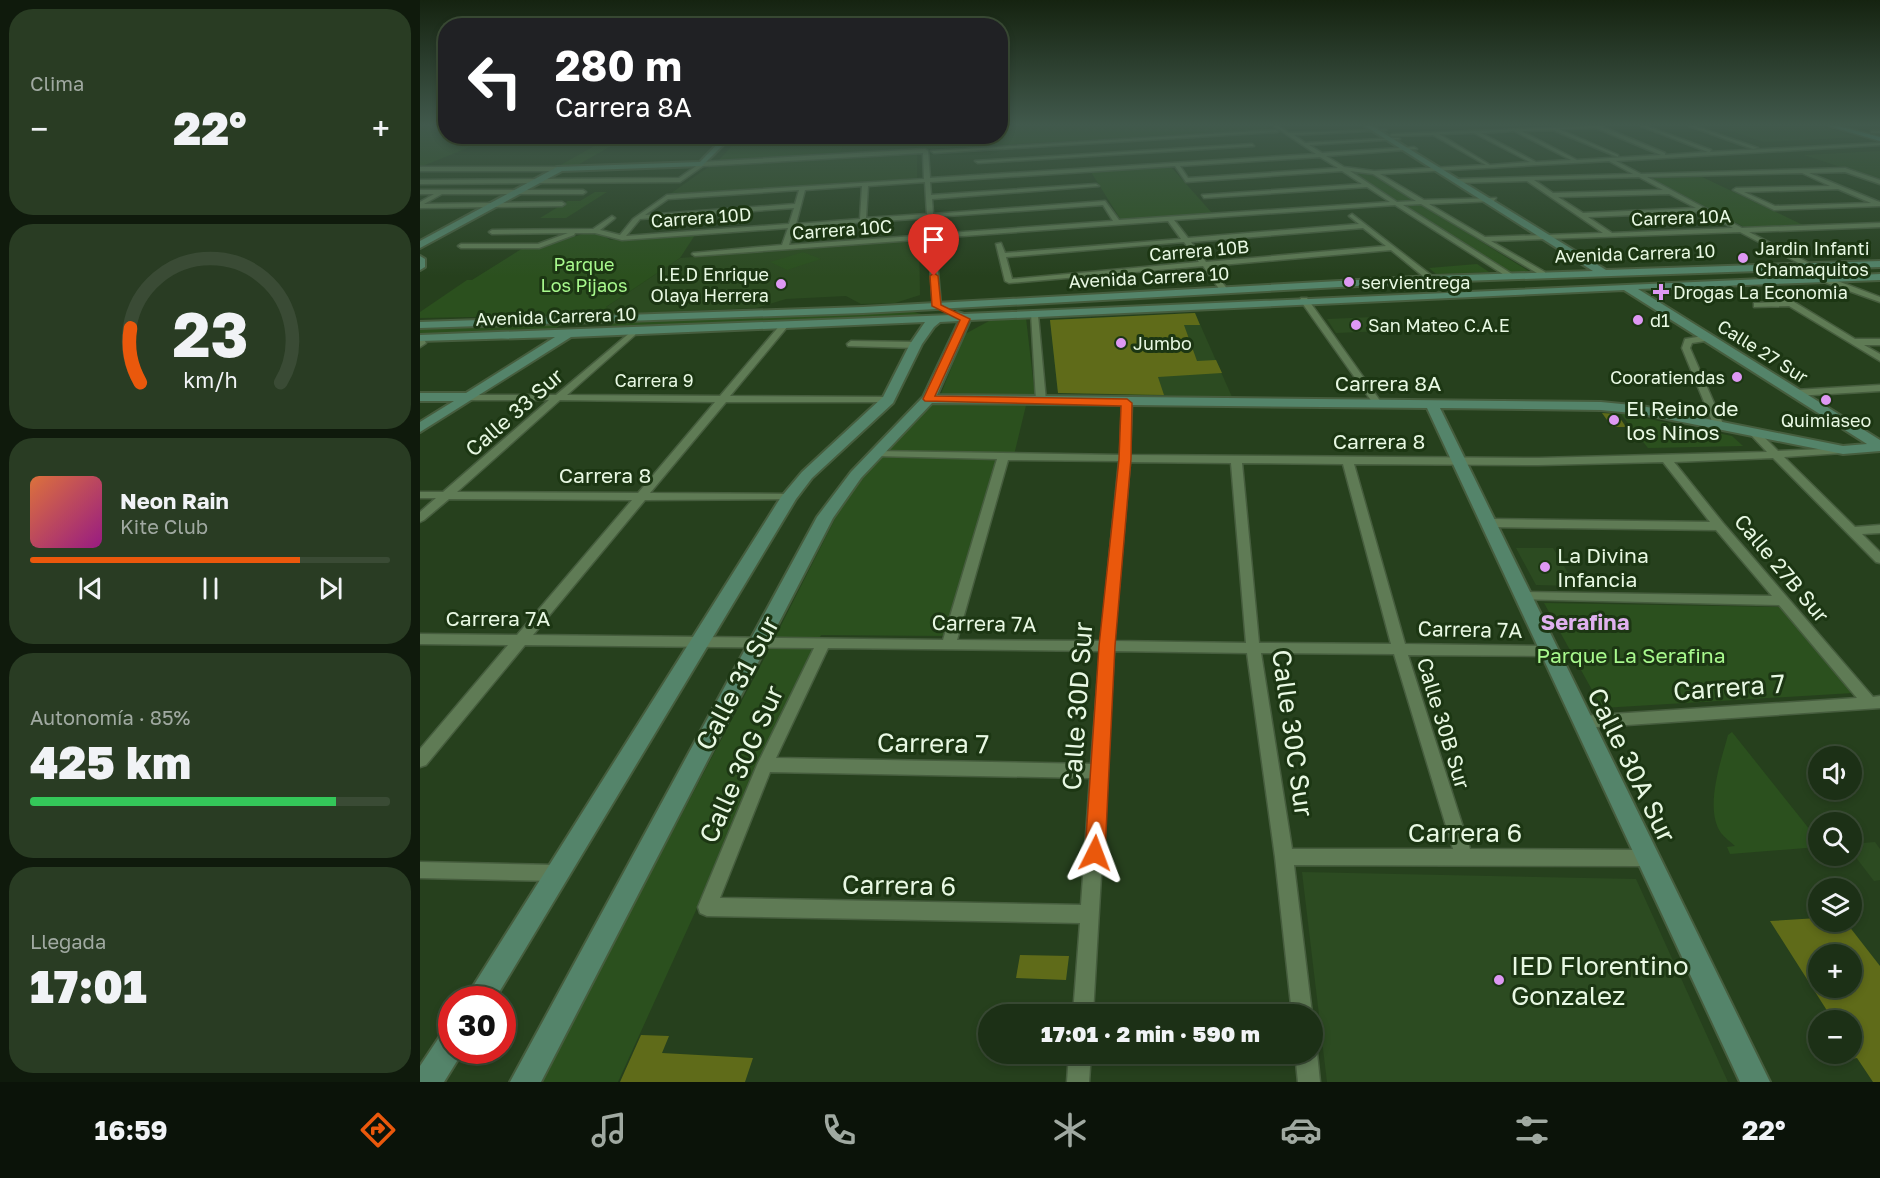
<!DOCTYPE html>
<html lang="es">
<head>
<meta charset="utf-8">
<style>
  body { margin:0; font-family:"Golos Text",sans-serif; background:#293c23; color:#f1f3f6; height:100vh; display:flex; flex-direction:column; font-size:22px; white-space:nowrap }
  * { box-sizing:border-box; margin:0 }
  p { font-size:20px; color:#a0a9a1 }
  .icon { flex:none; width:33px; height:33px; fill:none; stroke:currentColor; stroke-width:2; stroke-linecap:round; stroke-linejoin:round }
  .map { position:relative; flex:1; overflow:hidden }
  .panel { display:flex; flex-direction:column; gap:9px; padding:9px; background:#0f1a0c; width:420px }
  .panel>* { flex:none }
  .hud { position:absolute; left:18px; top:18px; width:570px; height:126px; border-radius:24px; box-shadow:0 3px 9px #0003,0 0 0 2px #3a4b35; background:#202124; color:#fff; overflow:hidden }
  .fabs { position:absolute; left:1388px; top:746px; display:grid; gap:12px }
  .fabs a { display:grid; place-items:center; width:54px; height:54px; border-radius:50%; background:#1c3016; box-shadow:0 3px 9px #0003,0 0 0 2px #3a4b35; font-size:30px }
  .speed { position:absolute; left:18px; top:986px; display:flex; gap:12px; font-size:30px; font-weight:700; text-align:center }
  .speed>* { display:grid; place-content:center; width:78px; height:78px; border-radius:50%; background:#1c3016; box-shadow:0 3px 9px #0003,0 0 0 2px #3a4b35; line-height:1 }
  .speed .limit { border:9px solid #d22; background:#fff; color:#111 }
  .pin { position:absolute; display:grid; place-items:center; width:51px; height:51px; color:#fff; margin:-62px -26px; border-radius:50% 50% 50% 0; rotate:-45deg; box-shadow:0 0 6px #0007 }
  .pin .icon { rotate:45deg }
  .me { position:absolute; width:66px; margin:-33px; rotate:3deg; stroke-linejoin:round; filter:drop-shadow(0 0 4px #0008) }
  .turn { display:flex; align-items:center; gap:21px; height:126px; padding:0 18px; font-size:27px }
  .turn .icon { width:78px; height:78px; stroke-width:2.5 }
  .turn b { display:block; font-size:42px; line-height:51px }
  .big { font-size:45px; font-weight:800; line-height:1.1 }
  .panel .card { flex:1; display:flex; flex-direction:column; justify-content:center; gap:9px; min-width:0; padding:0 21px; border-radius:24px; background:#293c23 }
  .panel .dial { align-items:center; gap:0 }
  .dial svg { height:156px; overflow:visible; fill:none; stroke:#3a4b35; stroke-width:7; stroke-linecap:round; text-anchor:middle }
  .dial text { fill:#f1f3f6; stroke:none }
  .song { display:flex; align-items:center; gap:18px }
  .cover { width:72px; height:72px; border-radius:9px; background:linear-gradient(135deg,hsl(20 70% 55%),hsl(310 70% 35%)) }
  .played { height:6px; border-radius:3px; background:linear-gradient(90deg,#ea580c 75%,#3a4b35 75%) }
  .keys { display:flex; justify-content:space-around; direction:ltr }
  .heat { display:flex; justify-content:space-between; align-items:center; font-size:33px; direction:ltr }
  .charge { height:9px; border-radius:4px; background:linear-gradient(90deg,#34c759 85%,#3a4b35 0) }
  .trip { position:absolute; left:558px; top:1004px; width:345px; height:60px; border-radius:30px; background:#1c3016; box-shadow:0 3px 9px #0003,0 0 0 2px #3a4b35; font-weight:800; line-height:60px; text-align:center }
  .tab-bar { display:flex; height:96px; justify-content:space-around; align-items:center; background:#0b1309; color:#a0a9a1 }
  .tab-bar .icon { width:42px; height:42px }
  .tab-bar .on { color:#ea580c }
  .tab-bar b { font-size:27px; color:#f1f3f6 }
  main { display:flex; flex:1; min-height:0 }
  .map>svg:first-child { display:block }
  .built { fill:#2c4b21 }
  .green { fill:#2b501e }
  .building { fill:#5f6b19; fill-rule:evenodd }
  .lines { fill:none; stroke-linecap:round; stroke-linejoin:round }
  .street-casing { stroke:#465d3e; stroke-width:3 }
  .secondary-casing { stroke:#465d3e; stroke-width:4 }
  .primary-casing { stroke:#465d3e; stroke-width:3 }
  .street { fill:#5f7b55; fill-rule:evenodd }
  .secondary { fill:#54846a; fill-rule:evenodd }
  .primary { fill:#488d80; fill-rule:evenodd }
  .route { fill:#ea580c; stroke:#983908; stroke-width:1.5 }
  .poi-dot { fill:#de98f3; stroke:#1c3613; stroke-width:2 }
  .labels { text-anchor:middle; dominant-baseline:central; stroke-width:6; stroke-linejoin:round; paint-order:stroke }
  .far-street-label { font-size:18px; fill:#e8f8e3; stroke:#1c3613 }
  .far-poi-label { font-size:18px; fill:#e8f8e3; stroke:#1c3613; text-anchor:start }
  .far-park-label { font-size:18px; fill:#a8f98d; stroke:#1c3613 }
  .street-label { font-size:21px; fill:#e8f8e3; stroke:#1c3613 }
  .poi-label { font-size:21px; fill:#e8f8e3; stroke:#1c3613; text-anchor:start }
  .park-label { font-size:21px; fill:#a8f98d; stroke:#1c3613 }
  .neighbourhood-label { font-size:22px; font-weight:bold; fill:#e0b1ef; stroke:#1c3613 }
  .near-street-label { font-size:26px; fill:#e8f8e3; stroke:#1c3613 }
  .near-poi-label { font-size:26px; fill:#e8f8e3; stroke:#1c3613; text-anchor:start }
</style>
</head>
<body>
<main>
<section class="panel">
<div class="card"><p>Clima</p>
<div class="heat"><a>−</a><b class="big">22°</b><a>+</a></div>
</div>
<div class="card dial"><svg viewBox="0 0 100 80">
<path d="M14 69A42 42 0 1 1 86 69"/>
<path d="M14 69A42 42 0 0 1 9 41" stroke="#ea580c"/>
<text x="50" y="56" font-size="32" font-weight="700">23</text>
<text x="50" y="72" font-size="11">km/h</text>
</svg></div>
<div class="card">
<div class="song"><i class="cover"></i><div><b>Neon Rain</b><p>Kite Club</p></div></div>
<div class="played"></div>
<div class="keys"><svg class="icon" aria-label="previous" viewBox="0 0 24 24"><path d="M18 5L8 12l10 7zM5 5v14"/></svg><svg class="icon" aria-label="pause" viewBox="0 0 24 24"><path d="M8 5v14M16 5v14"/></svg><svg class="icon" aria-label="next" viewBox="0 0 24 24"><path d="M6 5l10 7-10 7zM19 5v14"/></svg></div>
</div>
<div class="card"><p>Autonomía · 85%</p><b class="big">425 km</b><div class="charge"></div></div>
<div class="card"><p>Llegada</p><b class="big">17:01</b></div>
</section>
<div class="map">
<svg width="1460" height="1082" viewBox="0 0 1460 1082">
  <rect width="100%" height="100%" fill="#26401d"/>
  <g class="built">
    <path d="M1302,126H1401L1439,137L1344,142L1305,129L1311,128Z"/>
    <path d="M424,137H495L496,150L421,154Z"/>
    <path d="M1460,151V180L1384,155Z"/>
    <path d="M497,155V178L247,196L290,166Z"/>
    <path d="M499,239L500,295L475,303L441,304L426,296L366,299L336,308L199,314L186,307L260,258Z"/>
    <path d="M775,313L812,397L638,393L630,320Z"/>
    <path d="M954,317L965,331L916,333L907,319Z"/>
    <path d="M1096,548H1133L1156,586L1116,585Z"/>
    <path d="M1455,842L1460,849V880L1454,881L1431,851V844Z"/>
    <path d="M882,872L1216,879L1308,1082H907Z"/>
  </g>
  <g class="green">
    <path d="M0,126H25L26,136L216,137H207L154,167L139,166L190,137L70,139L0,167Z"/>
    <path d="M581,126H846L851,129L496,150L495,137L580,136Z"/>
    <path d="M320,137H424L421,154L298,161Z"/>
    <path d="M751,167L792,213L701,220L671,172Z"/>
    <path d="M930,171L952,174L995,201H978Z"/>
    <path d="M1280,176L1383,225L1324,227L1229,177Z"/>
    <path d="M175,192H187L146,218H120L148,201H160Z"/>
    <path d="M999,203L1110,272L1092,273L982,204Z"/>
    <path d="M166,233H181L190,240L275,235L260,258L186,307L199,314L0,318V312L47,280H52L103,248L123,246Z"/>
    <path d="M383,252L401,259L367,270L350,262Z"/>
    <path d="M1057,264L1069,272L1016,274L1009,268Z"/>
    <path d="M490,311L505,315L187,330L194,323Z"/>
    <path d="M606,318L615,397H608L594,455H580L528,636L401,635L198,1082H120L345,657L422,505L433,488L520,396L545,334L569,321Z"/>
    <path d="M142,324L132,331L0,334V328Z"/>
    <path d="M1200,413L1312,436L1323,446L1228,448Z"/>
    <path d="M1124,603L1360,607L1433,693L1182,708Z"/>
    <path d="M1312,732L1398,840V847L1310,854L1307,847L1315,846C1311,842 1305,838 1301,833C1284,809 1301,761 1308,735Z"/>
  </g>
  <g class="building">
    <path d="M775,313L780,325H764L777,361L796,360L802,373L738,377L744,395L638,393L630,320Z"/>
    <path d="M1182,413L1197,414L1206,427H1192Z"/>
    <path d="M1398,918V921H1425L1460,966V1082H1453L1437,1058L1431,1059V1020H1413L1350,921ZM1398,954H1431V987H1398Z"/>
    <path d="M600,955L649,956L646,980L596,978Z"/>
    <path d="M221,1035L249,1036L242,1053L333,1058L325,1082H200Z"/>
  </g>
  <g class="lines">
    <g class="street-casing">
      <g id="street">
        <path d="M854,126H858L869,133L966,130L874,135L885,143L978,138L980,139L889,145L902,153L994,147L997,149L906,156L924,167L954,171L1066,165L1013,135L970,136L972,134L1185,126L1183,127L1245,153V155L1288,152L1221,126H1226L1291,150L1290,152L1460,143V145L1196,161L1221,174L1425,168L1460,180V184L1425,172L1389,173L1457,201L1460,202V206L1354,210L1313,190L1316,188L1410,186L1382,173L1227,177L1322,228L1460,223V227L1329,232L1391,264V268H1388L1320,232L1071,241L1125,272V276H1122L1001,204L983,205L1092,274V278H1089L975,205L754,220L768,238L939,224L929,216L932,214L1016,279L1009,281L971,250L789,266L809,291L805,293H802L783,266L589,283L585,281L576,244L581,243L585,253L761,239L748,221L515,238L521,306L517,308L513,306L508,239L275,256L272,254L273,253L362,245L368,228L202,240L175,233H155L154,235L119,248H41L38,246L41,244H118L148,233L72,234L69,232L72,230L173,229L192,216L195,218L194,219L180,230L200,235L213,219L247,195L504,179L503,153L283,166L260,182L0,184V180L259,178L282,162L505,149L508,151L510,178L896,154ZM1176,128L1241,155L1157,160L1101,131L1133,130L1198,157V155L1139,129ZM1094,131L1151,160L1116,162L1061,133ZM1054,133L1110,162L1070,165L1019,134ZM900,157L918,168L768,178L760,166ZM1189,161L1213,174L1037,179L1034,181L1037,183L1107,181L1183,233L1065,237L1009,204L1074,201L1076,198L1004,200L960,174ZM755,166L766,182L922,171L942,184L782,195L784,198L947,187L970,202L699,220L685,201L513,214L512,199L679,186L676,184L511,195L510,182ZM930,171L953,174L996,201L977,202ZM1219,177L1243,190L1133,193L1114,180ZM505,182L507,214L446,218L448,186ZM442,186L440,219L376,224L385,190ZM1418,189L1451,203L1355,206L1324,192ZM379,190L375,204L225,215L248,199ZM1249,194L1276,208L1163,213L1138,197ZM683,205L693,221L515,234L513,217ZM374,208L369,224L206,236L220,219ZM1283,212L1313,228L1192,233L1168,217ZM507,218L508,235L369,245L374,227ZM943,228L966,246L786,262L771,242ZM764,242L779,262L592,279L586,257Z"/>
        <path d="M1269,126H1274L1338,148L1333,149Z"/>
        <path d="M856,130L858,132L514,153L511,151Z"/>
        <rect x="1451" y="131" width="9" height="2"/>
        <path d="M832,144L834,146L558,163L555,161Z"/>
        <path d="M0,167H140L143,169L140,171H0Z"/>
        <path d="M0,190H163L166,192L163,194H22L4,204L142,202L145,204L142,206L0,208V202L14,194H0Z"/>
        <path d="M1401,277H1407L1460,297V302L1401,281Z"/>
        <path d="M1345,288H1351L1435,339H1460V345H1444L1460,354V361L1369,306L1334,307V303H1337L1362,302L1345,292Z"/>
        <path d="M881,298H887L961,402V406H955L880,300Z"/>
        <path d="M611,313L618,315L626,401L621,404L616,401Z"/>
        <path d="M361,324L368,326L310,396L468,397L471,398V402H306L230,493L369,494L373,495L375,497L373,499L225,500L113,635L523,640L577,459L457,456L452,453L453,451L700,455L702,403L707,400L712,403L710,455L1119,458L1347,452L1329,433L1334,430L1338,431L1358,451L1426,448L1427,450L1422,453L1364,457L1435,527L1460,525V533L1442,534L1460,552V563L1456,562L1353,458L1254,462L1303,523L1453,697L1460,696V708L1162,728L1157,726L1154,722L1157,718L1162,716L1437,698L1359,605L1098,599L1097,596L1098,593L1103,592L1352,596L1296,530L1071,527L1065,523L1071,519L1290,522L1243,462L1119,465L934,464L985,644L1127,646L1132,647L1134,651L1132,655L1127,656L988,655L1050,849L1226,850L1232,852L1235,858L1232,864L1226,866L874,865L892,1014H872L855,857L827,653L694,651L673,1014H653L660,923L287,916L280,913L278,907L337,765L394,648L105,645L6,765L0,767V749L88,645L0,644V634L97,635L212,500L29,499L4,520L0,522V512L16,498H0V492H23L129,400H48L45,399V395H136L212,331L216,333L215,335L147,395L300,396ZM140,400L295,402L218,493L37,492ZM588,460L699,461L681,641L537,640ZM710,462L811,463L826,643L694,641ZM822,463L923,464L971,644L839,643ZM408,648L680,651L671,764L356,758ZM841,653L974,654L1033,849H872ZM350,772L670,778L661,905L300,898Z"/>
        <path d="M1289,335L1293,338L1292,340L1272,343L1270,348L1304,426L1299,429L1294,426L1262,348L1265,339Z"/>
        <path d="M0,341H5L6,343L0,347Z"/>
        <path d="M431,341L497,342L501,345L497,348L428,346L427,344Z"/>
        <path d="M1460,385V391L1375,396L1370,393L1375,390Z"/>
        <path d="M0,862L136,865L142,867L145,873L142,879L136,881L0,878Z"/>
        <path d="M892,1045L897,1053L900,1082H878L875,1053H892Z"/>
        <path d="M649,1053H671L669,1082H647Z"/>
      </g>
    </g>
    <g class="secondary-casing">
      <g id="secondary">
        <path d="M945,126H952L1186,270L1460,261V267L1012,282L443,313L0,328V322L443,307L1012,276L1173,271Z"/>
        <path d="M305,136H312L282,166L142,171L0,248V241L137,167L280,162Z"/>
        <path d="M0,256L5,259V267L0,270Z"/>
        <path d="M1460,274V280L1218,289L1460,440V451L1423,454L1222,414L1181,410L1020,408L1350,1082H1320L1007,408L512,403L441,478L413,518L121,1082H90L397,517L431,472L503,397L539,321L520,322L514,327L502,344L473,403L392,478L376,499L75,999H45L361,497L382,472L463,397L490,344L505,322L151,337L0,432V422L34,401H0V393H46L135,337L0,341V335L532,315L537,312L544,314ZM1204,290L1447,444L1423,446L1222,406L1181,402L517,395L550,320Z"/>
        <path d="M32,1029V1050H43L42,1053L24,1082H0V1066L22,1033Z"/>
      </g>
    </g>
    <g class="primary-casing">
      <path id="primary" d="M1409,126H1418L1460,137V141Z"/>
    </g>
    <use href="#street" class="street"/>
    <use href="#secondary" class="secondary"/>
    <use href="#primary" class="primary"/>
  </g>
  <linearGradient id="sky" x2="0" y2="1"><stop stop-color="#152310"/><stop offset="0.45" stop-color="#41594c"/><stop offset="1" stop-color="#41594c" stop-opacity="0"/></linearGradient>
  <rect width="1460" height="277" fill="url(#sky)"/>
  <path class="route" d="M514,273L518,276L521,305L550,319L515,396L707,399L712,403L711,459L695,646L685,853L682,859L675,862L668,859L665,853L679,646L699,459L701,406L505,401L503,399L540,320L512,306L510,276Z"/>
  <g class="poi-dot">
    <circle cx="1323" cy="258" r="6"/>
    <circle cx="929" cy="282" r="6"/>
    <circle cx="361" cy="284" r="6"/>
    <path d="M1238 283h6v6h6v6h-6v6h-6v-6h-6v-6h6z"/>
    <circle cx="1218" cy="320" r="6"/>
    <circle cx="936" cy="325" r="6"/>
    <circle cx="701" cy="343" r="6"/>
    <circle cx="1317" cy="377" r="6"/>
    <circle cx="1406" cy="400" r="6"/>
    <circle cx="1194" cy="420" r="6"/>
    <circle cx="1125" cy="567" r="6"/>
    <circle cx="1079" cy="980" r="6"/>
  </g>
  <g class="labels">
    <g class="far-street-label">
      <text transform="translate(281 217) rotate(-4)">Carrera 10D</text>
      <text transform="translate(1261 217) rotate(-2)">Carrera 10A</text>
      <text transform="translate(422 229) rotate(-4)">Carrera 10C</text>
      <text transform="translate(779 250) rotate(-5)">Carrera 10B</text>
      <text transform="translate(1215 253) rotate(-2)">Avenida Carrera 10</text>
      <text transform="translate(729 277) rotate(-3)">Avenida Carrera 10</text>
      <text transform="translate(136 316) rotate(-2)">Avenida Carrera 10</text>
      <text transform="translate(1343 351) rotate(32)">Calle 27 Sur</text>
      <text x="234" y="380">Carrera 9</text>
    </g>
    <g class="far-poi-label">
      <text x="1335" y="248">Jardin Infanti<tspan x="1335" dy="21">Chamaquitos</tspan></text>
      <text x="349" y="274" text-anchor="end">I.E.D Enrique<tspan x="349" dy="21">Olaya Herrera</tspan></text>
      <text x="941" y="282">servientrega</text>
      <text x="1253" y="292">Drogas La Economia</text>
      <text x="1230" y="320">d1</text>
      <text x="948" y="325">San Mateo C.A.E</text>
      <text x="713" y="343">Jumbo</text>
      <text x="1305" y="377" text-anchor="end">Cooratiendas</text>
      <text x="1406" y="420" text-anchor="middle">Quimiaseo</text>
    </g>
    <g class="far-park-label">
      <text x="164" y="264">Parque<tspan x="164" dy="21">Los Pijaos</tspan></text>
    </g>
    <g class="street-label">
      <text x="968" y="383">Carrera 8A</text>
      <text transform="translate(94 412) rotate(-41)">Calle 33 Sur</text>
      <text x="959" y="441">Carrera 8</text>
      <text x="185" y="475">Carrera 8</text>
      <text transform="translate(1362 568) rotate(50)">Calle 27B Sur</text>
      <text x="78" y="618">Carrera 7A</text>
      <text transform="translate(564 623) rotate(1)">Carrera 7A</text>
      <text transform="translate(1050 629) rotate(1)">Carrera 7A</text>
      <text transform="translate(1024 723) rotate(73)">Calle 30B Sur</text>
    </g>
    <g class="poi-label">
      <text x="1206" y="408">El Reino de<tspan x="1206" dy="24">los Ninos</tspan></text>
      <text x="1137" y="555">La Divina<tspan x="1137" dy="24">Infancia</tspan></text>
    </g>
    <g class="park-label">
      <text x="1211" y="655">Parque La Serafina</text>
    </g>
    <g class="neighbourhood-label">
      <text x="1165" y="621">Serafina</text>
    </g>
    <g class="near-street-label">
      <text transform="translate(317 683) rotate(-62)">Calle 31 Sur</text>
      <text transform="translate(1309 687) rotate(-4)">Carrera 7</text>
      <text transform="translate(657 706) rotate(-86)">Calle 30D Sur</text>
      <text transform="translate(873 733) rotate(82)">Calle 30C Sur</text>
      <text transform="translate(513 743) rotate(1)">Carrera 7</text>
      <text transform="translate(321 764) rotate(-66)">Calle 30G Sur</text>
      <text transform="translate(1212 765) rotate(64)">Calle 30A Sur</text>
      <text x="1045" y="832">Carrera 6</text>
      <text transform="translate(479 885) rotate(1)">Carrera 6</text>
    </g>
    <g class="near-poi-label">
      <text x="1091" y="965">IED Florentino<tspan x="1091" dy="30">Gonzalez</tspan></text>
    </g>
  </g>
</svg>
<div class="fabs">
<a><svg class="icon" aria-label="sound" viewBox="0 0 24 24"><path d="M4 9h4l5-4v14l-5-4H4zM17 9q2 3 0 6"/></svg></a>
<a><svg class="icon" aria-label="search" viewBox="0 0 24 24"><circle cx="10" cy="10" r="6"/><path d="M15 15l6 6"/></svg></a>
<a><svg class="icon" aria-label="layers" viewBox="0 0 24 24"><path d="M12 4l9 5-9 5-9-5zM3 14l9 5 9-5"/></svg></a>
<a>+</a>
<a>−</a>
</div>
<div class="speed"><div class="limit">30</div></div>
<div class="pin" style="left:514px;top:276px;background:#d93025"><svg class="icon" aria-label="arrive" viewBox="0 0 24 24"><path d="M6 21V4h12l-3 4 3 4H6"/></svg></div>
<svg class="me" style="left:675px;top:853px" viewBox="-20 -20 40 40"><path d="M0-17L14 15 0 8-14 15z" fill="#ea580c" stroke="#fff" stroke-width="4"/></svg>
<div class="trip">17:01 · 2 min · 590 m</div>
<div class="hud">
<div class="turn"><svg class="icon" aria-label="left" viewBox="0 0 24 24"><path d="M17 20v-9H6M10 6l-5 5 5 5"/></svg><div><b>280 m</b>Carrera 8A</div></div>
</div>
</div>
</main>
<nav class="tab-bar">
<b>16:59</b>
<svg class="icon on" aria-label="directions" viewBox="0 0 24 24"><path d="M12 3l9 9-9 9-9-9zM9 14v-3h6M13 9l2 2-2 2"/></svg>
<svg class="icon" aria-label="music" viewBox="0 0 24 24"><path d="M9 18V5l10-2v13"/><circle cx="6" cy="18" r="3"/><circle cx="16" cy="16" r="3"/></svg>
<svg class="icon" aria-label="phone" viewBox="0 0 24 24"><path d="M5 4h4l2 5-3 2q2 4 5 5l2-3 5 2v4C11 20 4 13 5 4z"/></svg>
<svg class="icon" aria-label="climate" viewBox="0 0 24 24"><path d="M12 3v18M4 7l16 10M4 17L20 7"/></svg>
<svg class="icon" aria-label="car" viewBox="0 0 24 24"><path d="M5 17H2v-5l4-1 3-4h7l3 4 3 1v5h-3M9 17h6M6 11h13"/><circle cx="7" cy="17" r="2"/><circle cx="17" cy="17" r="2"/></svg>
<svg class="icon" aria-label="filters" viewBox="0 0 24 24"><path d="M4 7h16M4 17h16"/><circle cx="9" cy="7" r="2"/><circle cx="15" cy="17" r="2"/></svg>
<b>22°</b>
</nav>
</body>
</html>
